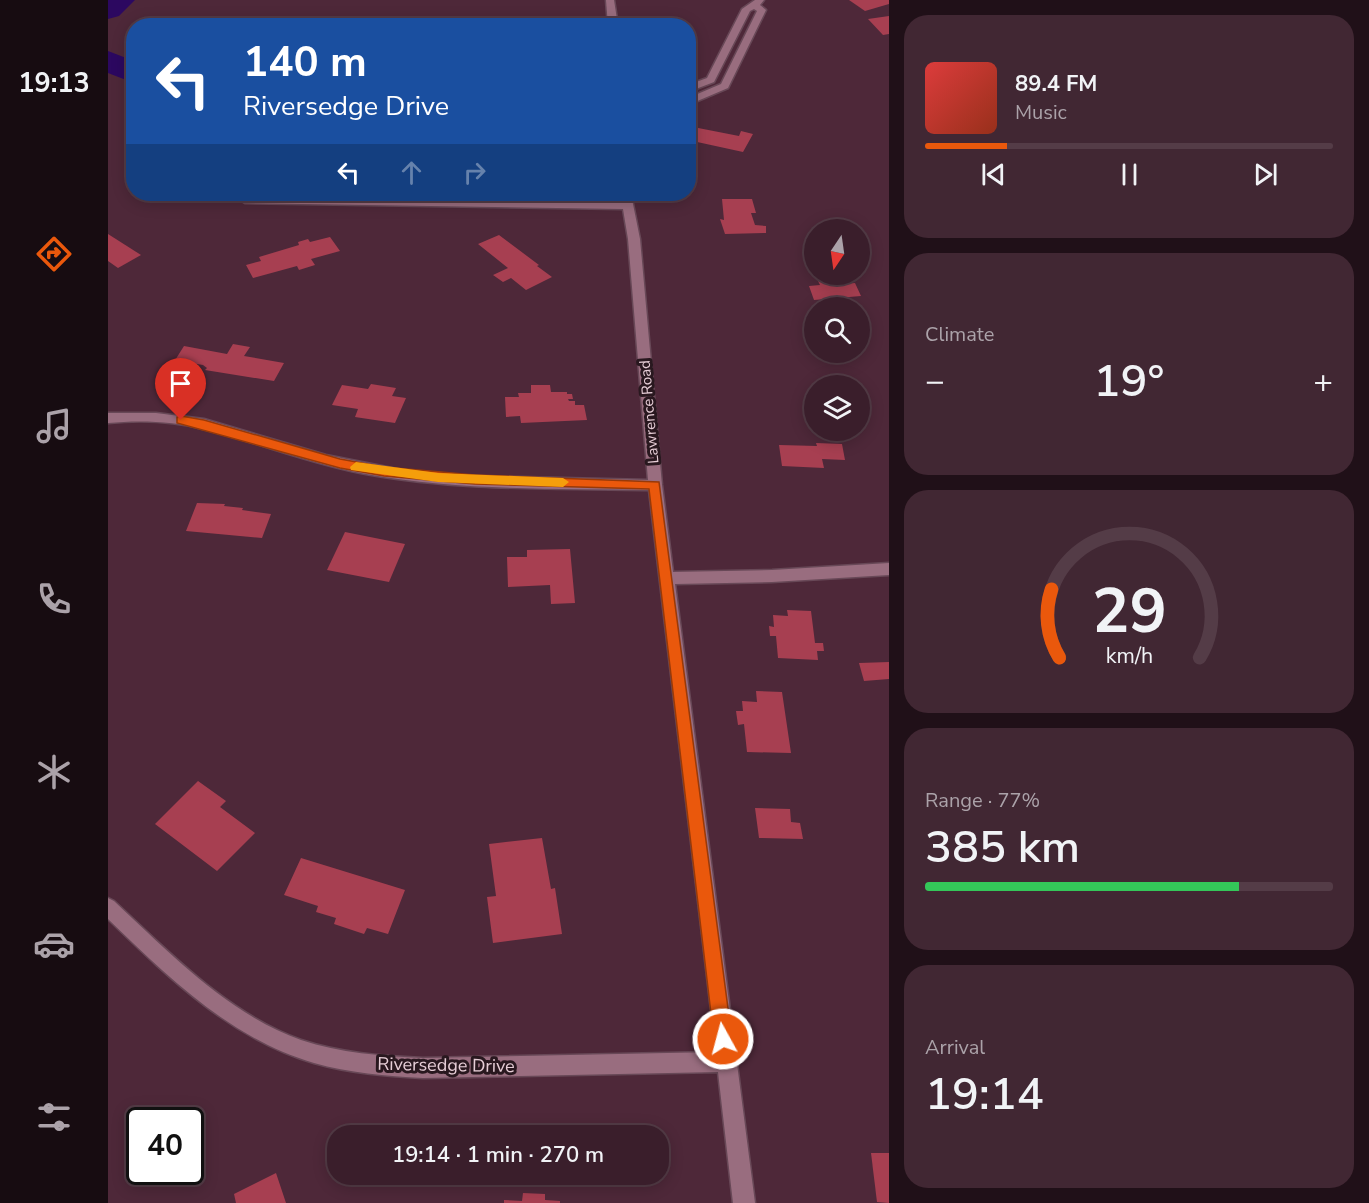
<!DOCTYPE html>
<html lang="en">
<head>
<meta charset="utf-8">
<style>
  body { margin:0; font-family:"Nunito Sans",sans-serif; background:#412733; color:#f1f3f6; height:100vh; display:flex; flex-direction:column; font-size:22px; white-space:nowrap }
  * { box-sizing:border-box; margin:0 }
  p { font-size:20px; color:#aba2a9 }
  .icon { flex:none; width:33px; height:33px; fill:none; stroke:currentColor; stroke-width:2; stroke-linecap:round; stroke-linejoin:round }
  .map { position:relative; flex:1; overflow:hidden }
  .sheet { display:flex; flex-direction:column; gap:15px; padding:15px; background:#201018; width:480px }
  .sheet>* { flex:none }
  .guide { position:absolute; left:18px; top:18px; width:570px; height:183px; border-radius:24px; box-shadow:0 3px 15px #0003,0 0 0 2px #543c47; background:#1a4fa0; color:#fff; overflow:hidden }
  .needle { width:39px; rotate:193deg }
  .controls { position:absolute; left:696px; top:219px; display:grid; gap:12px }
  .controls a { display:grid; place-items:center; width:66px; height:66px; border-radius:50%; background:#3a1e2b; box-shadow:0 3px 15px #0003,0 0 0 2px #543c47; font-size:30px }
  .speed { position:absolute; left:18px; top:1107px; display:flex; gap:12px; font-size:30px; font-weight:700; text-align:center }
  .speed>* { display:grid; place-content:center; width:78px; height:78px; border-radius:50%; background:#3a1e2b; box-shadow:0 3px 15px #0003,0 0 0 2px #543c47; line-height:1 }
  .speed .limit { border:3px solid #111; border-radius:9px; background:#fff; color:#111 }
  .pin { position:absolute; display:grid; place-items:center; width:51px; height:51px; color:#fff; margin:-62px -26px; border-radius:50% 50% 50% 0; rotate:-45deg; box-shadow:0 0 6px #0007 }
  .pin .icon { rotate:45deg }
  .me { position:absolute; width:66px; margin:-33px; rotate:353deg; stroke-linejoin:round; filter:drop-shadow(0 0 4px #0008) }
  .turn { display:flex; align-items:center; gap:21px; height:126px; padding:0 18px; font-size:27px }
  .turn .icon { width:78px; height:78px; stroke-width:2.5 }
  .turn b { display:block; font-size:42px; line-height:51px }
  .lanes { display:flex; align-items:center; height:57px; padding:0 18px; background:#0003; justify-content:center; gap:30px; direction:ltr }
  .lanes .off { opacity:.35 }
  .big { font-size:45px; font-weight:600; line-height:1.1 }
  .sheet .widget { flex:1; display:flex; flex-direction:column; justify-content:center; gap:9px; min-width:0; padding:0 21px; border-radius:24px; background:#412733 }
  .sheet .dial { align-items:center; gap:0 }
  .dial svg { height:156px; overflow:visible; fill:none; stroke:#543c47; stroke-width:7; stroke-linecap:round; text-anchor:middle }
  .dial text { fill:#f1f3f6; stroke:none }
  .song { display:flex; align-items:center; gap:18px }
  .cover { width:72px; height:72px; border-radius:9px; background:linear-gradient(135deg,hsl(0 70% 55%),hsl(10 70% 35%)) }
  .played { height:6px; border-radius:3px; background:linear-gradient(90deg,#ea580c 20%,#543c47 20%) }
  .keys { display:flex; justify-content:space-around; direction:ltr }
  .heat { display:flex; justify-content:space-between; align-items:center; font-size:33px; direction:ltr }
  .charge { height:9px; border-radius:4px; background:linear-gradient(90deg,#34c759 77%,#543c47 0) }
  .trip { position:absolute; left:219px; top:1125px; width:342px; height:60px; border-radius:24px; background:#3a1e2b; box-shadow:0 3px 15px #0003,0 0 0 2px #543c47; font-weight:600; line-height:60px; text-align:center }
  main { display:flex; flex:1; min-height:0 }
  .tabs { display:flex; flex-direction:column; width:108px; justify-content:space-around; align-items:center; background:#170c11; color:#aba2a9 }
  .tabs .icon { width:42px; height:42px }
  .tabs .selected { color:#ea580c }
  .tabs b { font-size:27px; color:#f1f3f6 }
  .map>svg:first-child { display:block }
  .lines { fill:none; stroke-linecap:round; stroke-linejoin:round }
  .river { fill:#2c0860; fill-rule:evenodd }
  .building { fill:#a73f51 }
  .minor-casing { stroke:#684857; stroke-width:3 }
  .minor { fill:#996d7f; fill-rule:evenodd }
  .route { fill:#ea580c; stroke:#983908; stroke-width:1.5 }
  .slow { fill:#f59e0b }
  .labels { text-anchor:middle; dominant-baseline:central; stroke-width:6; stroke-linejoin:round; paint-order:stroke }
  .street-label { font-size:15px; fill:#e7ced7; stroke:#29181f }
  .near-street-label { font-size:18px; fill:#e7ced7; stroke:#29181f }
</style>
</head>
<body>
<main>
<nav class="tabs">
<b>19:13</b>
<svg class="icon selected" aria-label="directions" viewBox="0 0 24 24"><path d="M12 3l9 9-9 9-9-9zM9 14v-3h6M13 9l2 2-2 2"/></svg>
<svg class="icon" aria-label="music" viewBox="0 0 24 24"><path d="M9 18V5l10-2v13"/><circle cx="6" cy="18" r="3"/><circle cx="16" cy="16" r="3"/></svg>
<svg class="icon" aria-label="phone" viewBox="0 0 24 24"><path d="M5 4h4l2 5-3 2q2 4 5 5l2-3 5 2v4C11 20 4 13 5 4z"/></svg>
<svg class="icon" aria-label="climate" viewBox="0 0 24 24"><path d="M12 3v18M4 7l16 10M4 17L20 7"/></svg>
<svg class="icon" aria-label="car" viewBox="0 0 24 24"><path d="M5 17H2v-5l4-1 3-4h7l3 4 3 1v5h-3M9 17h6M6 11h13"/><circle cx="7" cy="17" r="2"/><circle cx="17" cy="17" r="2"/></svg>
<svg class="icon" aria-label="filters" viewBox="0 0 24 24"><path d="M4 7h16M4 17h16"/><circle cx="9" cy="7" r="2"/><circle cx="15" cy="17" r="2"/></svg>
</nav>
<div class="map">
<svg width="781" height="1203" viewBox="0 0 781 1203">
  <rect width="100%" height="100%" fill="#4e2839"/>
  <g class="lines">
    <g class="river">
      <path d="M0,0H27L11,16L0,19Z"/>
      <path d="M0,51L26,61V83L0,73Z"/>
    </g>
  </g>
  <g class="building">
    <path d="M741,0H781V4L757,11Z"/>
    <path d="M781,16V34L775,35L760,19Z"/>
    <path d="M580,126L631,136L633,131L645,134L635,152L580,140Z"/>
    <path d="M614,199H644L648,213H643L647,225L658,226V233L617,234L612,219L616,220Z"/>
    <path d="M0,234L33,255L10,268L0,261Z"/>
    <path d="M391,235L431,265L429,266L444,277L418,290L403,278L395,282L385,275L400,268L370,244Z"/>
    <path d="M222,237L232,251L203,259L207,265L191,270L189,266L145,278L138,265L153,261L151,257L191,245L190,242L200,239L202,242Z"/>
    <path d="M731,277L735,284L747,283L753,296L706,300L701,286L712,285L709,279Z"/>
    <path d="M125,344L142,347L136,356L176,363L166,381L97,370L99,368L95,365L89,364L87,369L64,365L76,346L119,354Z"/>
    <path d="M263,384L288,388L284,396L298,398L287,423L247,417L250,409L224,405L234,385L260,389Z"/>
    <path d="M423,385H442L443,392H459V394H464L465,399H460L461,401H467V405H476L479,420L413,423L412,416L398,417L397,397H411L410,393H423Z"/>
    <path d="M708,443L734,444L737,460L714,459L716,468L674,466L671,445L709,446Z"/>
    <path d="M89,503L117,504L116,506L135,508L134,510L163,514L154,538L78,531Z"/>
    <path d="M237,532L297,544L281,582L219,570Z"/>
    <path d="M462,549L467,603L443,604L442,585L400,587L399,557H419V550Z"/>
    <path d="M679,610L703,611L707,643H715L716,651H709L710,660L670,658L668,636H662L661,626L666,627L665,615L680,616Z"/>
    <path d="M781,662V679L756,681L751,663Z"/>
    <path d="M648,691L674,692L683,753L639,752L636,724L630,725L628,711H635L634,701L649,702Z"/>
    <path d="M90,781L118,801L112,807L147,833L109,871L47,824Z"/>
    <path d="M647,808L682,809L683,822L692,823L695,839L651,838Z"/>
    <path d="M434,838L443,889L447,888L454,934L385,943L379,897L388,896L381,844Z"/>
    <path d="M193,858L297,890L280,934L259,928L256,934L226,924L228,918L208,912L210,906L176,895Z"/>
    <path d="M763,1153H781V1203L769,1202Z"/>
    <path d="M168,1173L178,1203H128L126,1194Z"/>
    <path d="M415,1193L437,1194V1200L452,1201V1203H396V1200L414,1201Z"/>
  </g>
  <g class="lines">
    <g class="minor-casing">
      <g id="minor">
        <path d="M498,0H506L510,26H500Z"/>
        <path d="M647,0H656L652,5L658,10L620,88L580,105V98L613,84L649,11L646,9L642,11L606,82L580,92V85L599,78L634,9Z"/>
        <path d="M513,194H523L532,239L554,485L565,572L664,570L781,563V575L664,582L567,584L647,1203H625L610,1072L315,1078C278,1076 241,1073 206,1063C123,1039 60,977 0,919V898L6,901C62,953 120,1014 193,1040C232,1053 274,1056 315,1058L608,1052L541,490C447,488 351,491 258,474C202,464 150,442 95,429C65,421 31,420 0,423V413H48L96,419L218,455L294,470L366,476L540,480L520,239L515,209L137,203L132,200L137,197L514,203Z"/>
      </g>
    </g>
    <use href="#minor" class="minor"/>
  </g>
  <path class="route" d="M73,416L96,420L232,459L276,467L367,475L551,482L624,1039L622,1045L615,1048L609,1045L606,1039L541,489L367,484L276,476L232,468L69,423V417Z"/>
  <path class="slow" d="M248,462L330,473L455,478L461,482L455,487L330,482L243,470L242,467Z"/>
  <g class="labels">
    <g class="street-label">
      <text transform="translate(541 412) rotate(-95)">Lawrence Road</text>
    </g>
    <g class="near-street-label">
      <text transform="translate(338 1065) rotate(1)">Riversedge Drive</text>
    </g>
  </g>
</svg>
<div class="controls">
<a><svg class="needle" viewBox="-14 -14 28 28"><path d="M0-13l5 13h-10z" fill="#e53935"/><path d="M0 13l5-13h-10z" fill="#aba2a9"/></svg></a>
<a><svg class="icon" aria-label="search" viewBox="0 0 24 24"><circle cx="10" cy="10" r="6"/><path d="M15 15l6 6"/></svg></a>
<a><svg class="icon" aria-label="layers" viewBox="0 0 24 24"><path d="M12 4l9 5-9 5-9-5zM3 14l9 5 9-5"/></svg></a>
</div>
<div class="speed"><div class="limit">40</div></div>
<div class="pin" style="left:73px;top:420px;background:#d93025"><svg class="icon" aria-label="arrive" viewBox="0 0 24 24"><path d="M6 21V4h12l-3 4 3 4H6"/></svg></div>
<svg class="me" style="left:615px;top:1039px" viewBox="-20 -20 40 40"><circle r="17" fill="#ea580c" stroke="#fff" stroke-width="3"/><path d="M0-11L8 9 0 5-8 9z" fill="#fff"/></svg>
<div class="trip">19:14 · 1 min · 270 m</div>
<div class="guide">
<div class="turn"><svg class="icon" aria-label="left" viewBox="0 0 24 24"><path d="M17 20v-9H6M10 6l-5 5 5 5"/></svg><div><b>140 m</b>Riversedge Drive</div></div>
<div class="lanes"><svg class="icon" aria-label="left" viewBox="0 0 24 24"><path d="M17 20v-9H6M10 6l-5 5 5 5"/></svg><svg class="icon off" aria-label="ahead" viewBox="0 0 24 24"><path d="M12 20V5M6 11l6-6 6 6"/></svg><svg class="icon off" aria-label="right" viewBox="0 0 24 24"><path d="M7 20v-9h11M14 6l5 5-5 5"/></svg></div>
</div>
</div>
<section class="sheet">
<div class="widget">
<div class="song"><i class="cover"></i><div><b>89.4 FM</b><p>Music</p></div></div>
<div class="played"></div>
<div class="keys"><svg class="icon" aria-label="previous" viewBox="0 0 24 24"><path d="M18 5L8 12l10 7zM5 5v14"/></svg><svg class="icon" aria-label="pause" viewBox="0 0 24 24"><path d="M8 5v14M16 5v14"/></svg><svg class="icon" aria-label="next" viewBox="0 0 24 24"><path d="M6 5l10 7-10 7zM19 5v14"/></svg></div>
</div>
<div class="widget"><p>Climate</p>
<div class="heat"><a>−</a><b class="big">19°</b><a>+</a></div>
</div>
<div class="widget dial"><svg viewBox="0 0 100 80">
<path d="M14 69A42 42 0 1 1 86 69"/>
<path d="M14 69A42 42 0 0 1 10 34" stroke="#ea580c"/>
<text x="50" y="56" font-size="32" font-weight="700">29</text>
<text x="50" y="72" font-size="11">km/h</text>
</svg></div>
<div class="widget"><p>Range · 77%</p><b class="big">385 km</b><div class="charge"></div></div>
<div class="widget"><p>Arrival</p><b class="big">19:14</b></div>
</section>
</main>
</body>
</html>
